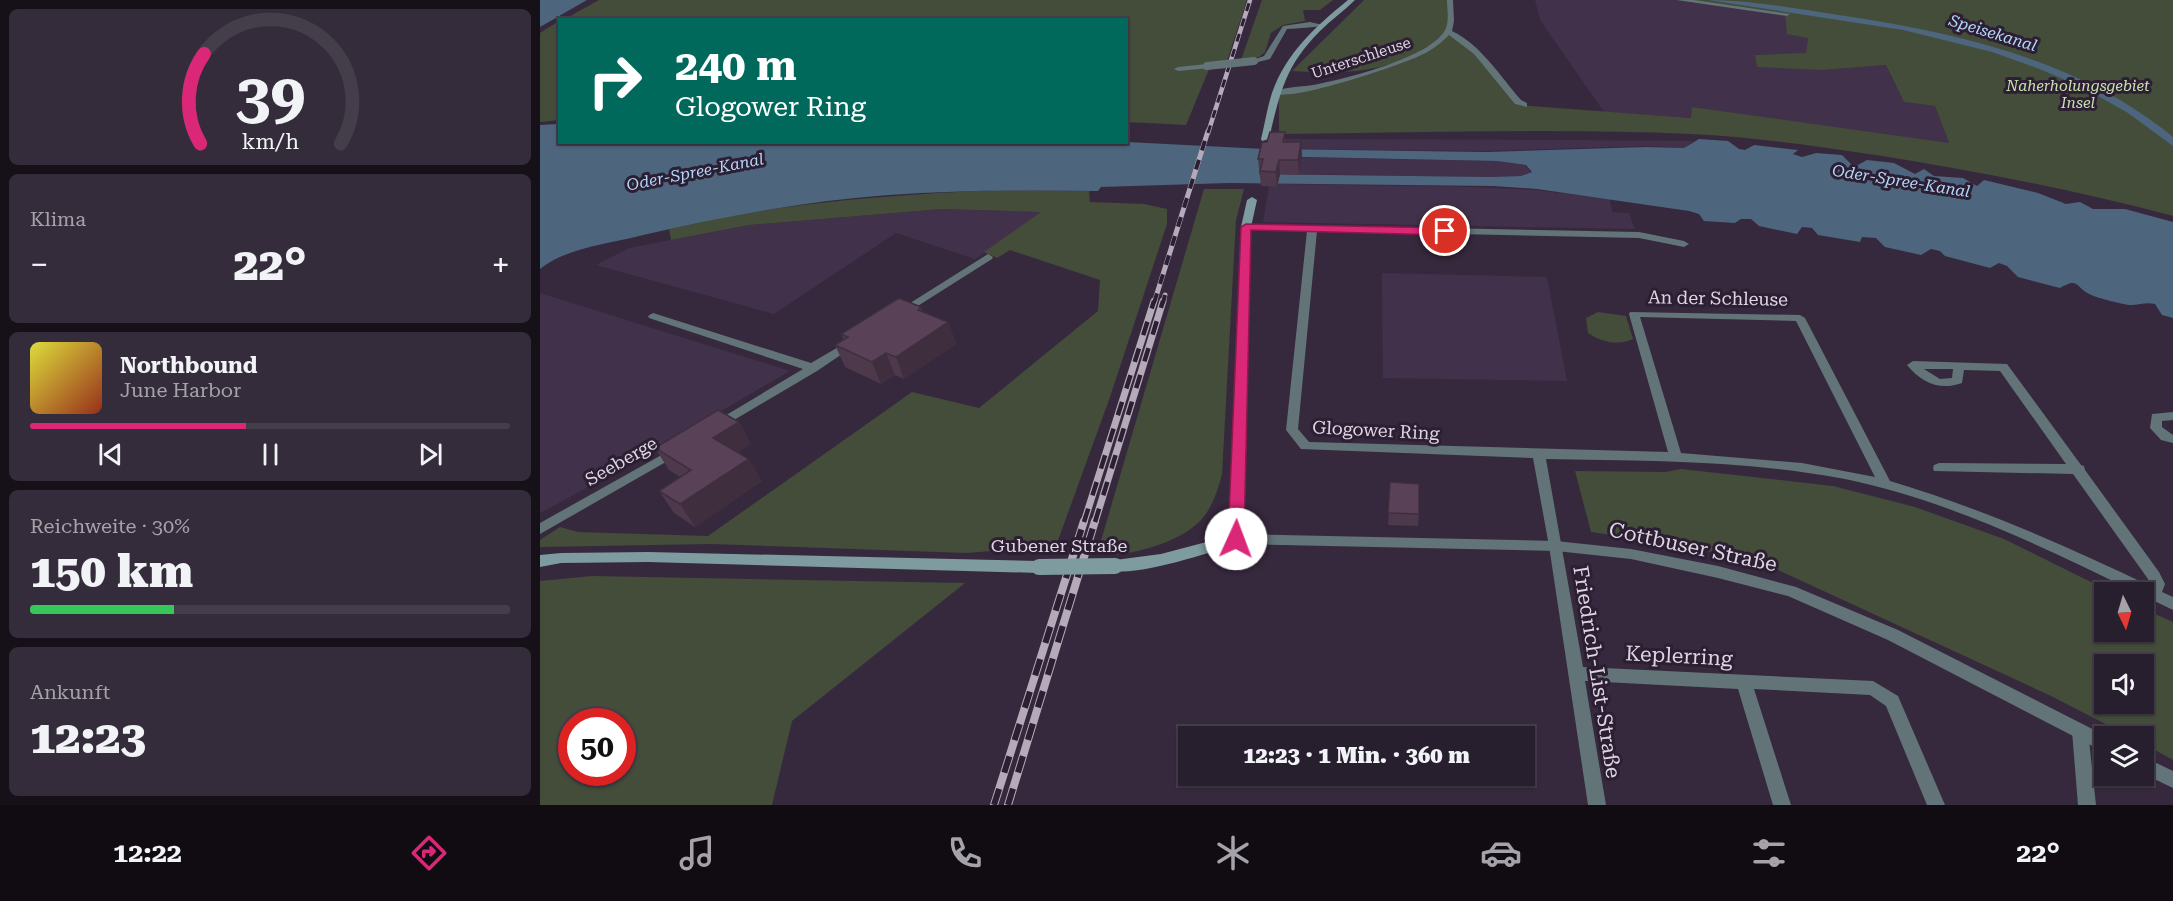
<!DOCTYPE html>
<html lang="de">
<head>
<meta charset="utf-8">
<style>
  body { margin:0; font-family:"Roboto Serif",serif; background:#342c3a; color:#f1f3f6; height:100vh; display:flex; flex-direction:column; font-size:22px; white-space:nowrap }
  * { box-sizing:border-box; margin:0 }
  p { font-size:20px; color:#a5a2aa }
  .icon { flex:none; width:33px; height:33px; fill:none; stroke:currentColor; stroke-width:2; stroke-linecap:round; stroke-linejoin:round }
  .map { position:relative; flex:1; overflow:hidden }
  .details { display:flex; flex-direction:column; gap:9px; padding:9px; background:#161119; width:540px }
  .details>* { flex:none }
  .top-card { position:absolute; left:18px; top:18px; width:570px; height:126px; border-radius:0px; box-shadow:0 2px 4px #0004,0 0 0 2px #443d4a; background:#00695c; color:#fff; overflow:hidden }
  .needle { width:39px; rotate:175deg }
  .controls { position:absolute; left:1554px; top:582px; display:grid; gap:12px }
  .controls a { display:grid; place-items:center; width:60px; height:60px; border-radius:0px; background:#281f2e; box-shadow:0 2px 4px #0004,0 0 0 2px #443d4a; font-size:30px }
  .speed { position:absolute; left:18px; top:708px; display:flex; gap:12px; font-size:30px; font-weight:700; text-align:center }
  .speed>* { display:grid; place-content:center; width:78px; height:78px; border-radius:50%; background:#281f2e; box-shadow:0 2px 4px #0004,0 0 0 2px #443d4a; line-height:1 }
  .speed .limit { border:9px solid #d22; background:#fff; color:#111 }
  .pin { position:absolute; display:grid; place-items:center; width:51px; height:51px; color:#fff; margin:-26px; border:3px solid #fff; border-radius:50%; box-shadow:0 2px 6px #0007 }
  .me { position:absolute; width:66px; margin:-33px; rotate:2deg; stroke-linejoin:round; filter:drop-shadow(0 0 4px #0008) }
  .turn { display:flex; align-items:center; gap:21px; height:126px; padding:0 18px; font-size:27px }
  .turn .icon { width:78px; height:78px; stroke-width:2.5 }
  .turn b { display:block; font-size:42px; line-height:51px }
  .big { font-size:45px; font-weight:800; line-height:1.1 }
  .details .card { flex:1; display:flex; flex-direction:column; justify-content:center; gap:9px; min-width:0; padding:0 21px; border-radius:9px; background:#342c3a }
  .details .dial { align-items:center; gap:0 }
  .dial svg { height:156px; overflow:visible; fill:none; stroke:#443d4a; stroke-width:7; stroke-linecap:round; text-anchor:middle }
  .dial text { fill:#f1f3f6; stroke:none }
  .song { display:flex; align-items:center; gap:18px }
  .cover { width:72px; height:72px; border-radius:9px; background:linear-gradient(135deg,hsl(60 70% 55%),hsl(10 70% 35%)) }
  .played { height:6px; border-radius:3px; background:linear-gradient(90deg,#db2777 45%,#443d4a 45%) }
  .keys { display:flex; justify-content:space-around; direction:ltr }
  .heat { display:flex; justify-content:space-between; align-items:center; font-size:33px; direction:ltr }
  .charge { height:9px; border-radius:4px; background:linear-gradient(90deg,#34c759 30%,#443d4a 0) }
  .trip { position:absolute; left:638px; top:726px; width:357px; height:60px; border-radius:0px; background:#281f2e; box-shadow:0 2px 4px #0004,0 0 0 2px #443d4a; font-weight:800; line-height:60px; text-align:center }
  .menu { display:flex; height:96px; justify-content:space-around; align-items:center; background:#100c12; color:#a5a2aa }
  .menu .icon { width:42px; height:42px }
  .menu .active { color:#db2777 }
  .menu b { font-size:27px; color:#f1f3f6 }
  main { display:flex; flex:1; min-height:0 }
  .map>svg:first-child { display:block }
  .built { fill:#42314a }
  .green { fill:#434d3a; fill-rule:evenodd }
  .water { fill:#4d657d; fill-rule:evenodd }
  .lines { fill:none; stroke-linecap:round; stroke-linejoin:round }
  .canal { fill:#4d657d; fill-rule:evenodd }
  .minor { fill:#627477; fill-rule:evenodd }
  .tertiary { fill:#627477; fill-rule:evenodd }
  .secondary { fill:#7e9b9f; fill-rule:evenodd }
  .rail-far3-casing { stroke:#b4aab9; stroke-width:4.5 }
  .rail-far2-casing { stroke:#b4aab9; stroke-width:5 }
  .rail-far1-casing { stroke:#b4aab9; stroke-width:7 }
  .rail-casing { stroke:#b4aab9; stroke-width:8 }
  .rail-far3 { stroke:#2c1f33; stroke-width:3; stroke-dasharray:8; stroke-linecap:butt }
  .rail-far2 { stroke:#2c1f33; stroke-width:4; stroke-dasharray:10; stroke-linecap:butt }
  .rail-far1 { stroke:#2c1f33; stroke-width:4.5; stroke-dasharray:14; stroke-linecap:butt }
  .rail { stroke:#2c1f33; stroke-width:6; stroke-dasharray:17; stroke-linecap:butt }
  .minor-bridge { stroke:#627477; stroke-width:8 }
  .secondary-bridge { stroke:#7e9b9f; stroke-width:16 }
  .wall { fill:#4d384c }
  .shaded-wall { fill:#3e2e3e }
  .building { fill:#594158; stroke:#3e2e3e; stroke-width:1.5 }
  .route { fill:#db2777; stroke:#8e194d; stroke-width:1.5 }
  .labels { text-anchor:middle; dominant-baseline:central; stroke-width:6; stroke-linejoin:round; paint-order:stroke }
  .far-street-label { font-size:15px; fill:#ded5e2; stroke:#2c1f33 }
  .far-park-label { font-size:15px; font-style:italic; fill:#c8e3ad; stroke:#2c1f33 }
  .far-water-label { font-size:16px; font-style:italic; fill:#b4d8fb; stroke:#2c1f33 }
  .street-label { font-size:18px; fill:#ded5e2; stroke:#2c1f33 }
  .near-street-label { font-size:21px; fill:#ded5e2; stroke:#2c1f33 }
</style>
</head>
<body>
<main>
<section class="details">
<div class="card dial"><svg viewBox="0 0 100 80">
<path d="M14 69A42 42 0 1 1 86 69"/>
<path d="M14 69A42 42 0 0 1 16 23" stroke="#db2777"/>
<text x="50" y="56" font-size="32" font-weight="700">39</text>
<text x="50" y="72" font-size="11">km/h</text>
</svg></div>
<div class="card"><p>Klima</p>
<div class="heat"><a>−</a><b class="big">22°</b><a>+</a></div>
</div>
<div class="card">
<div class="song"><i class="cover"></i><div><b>Northbound</b><p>June Harbor</p></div></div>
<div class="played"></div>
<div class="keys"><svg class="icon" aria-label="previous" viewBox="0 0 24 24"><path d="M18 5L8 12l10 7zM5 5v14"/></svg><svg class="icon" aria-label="pause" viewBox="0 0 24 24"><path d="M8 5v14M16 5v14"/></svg><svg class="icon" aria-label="next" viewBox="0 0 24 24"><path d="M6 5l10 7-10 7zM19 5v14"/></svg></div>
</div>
<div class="card"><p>Reichweite · 30%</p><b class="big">150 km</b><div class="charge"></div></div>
<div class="card"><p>Ankunft</p><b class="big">12:23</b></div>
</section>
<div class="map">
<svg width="1633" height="805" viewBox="0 0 1633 805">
  <rect width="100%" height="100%" fill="#36293d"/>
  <g class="built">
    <path d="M995,0H1135L1245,15L1268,38L1266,54L1215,55L1283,70L1346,65L1364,102L1395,106L1409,144L1152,107V118L1064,112L1000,20Z"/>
    <path d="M732,139L1026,140L1154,141L1144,148L1105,146L945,151L745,149Z"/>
    <path d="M744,157L957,161L985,165L991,172L981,176L951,177L741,174Z"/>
    <path d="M738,184L937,187L995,190L1070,199L1072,212L1089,213L1095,229L723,222L729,187H737Z"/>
    <path d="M402,209L502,212L435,259L356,233L234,314L56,265L89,248L209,225Z"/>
    <path d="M842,273L1007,277L1027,381L843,378Z"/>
    <path d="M0,293L250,371L71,475L0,513Z"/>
  </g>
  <g class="green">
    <path d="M59,0H707L687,61L672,62L646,125L587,122L586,20H23Z"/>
    <path d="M722,0H793L780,10H763L765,21L743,25L731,33L725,52L719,57L701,60Z"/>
    <path d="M824,0H909C909,9 910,20 907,28C902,39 893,43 883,49C844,74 797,74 752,71Z"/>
    <path d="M1143,0H1633V216C1535,190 1436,171 1336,155C1275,146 1213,137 1151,134C1014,128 876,133 739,134V94C776,89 889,61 909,33L928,46L978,105L1151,118L1152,107L1409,143L1395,106L1364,102L1346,65L1283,70L1217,67L1215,55L1266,53L1268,38L1247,34L1245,14Z"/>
    <path d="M19,21V120L0,122V33Z"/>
    <path d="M664,189H704L696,220L682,474C678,490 672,508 661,520C640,543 590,556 561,555L558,551Z"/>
    <path d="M457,190L549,191L550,202L604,204L627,209V224L570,397L516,546L426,553L171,544L0,547V540L20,527L38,532L168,536L372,392L439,408L558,311L560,280L470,250L457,258L444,252L501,212L402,209L209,225L131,240L129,229C237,203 347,195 457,190Z"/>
    <path d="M1058,312L1086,316L1093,339C1078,346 1061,342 1048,333L1046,318Z"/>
    <path d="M1141,469L1293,486L1375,507L1464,539L1571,592H1564V632H1604V609L1633,622V760L1604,744V736H1589L1509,695L1238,570L1152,547L1051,532L1035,471L1126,472ZM1564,664H1604V704H1564Z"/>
    <path d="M52,576L425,583L252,721L232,805H0V581ZM32,722H82V772H32Z"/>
  </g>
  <g class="water">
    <path d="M0,0H47L0,27Z"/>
    <path d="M19,124L20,142H587L724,149L947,152L1106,147L1144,148L1159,139L1188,141L1199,149L1205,150L1214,145L1258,150L1253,154L1262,157L1276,153L1302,155L1311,164L1318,165L1327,160L1354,163L1375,174L1384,169L1394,176L1423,178L1437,186L1444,180L1498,193L1526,204L1540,202L1553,209H1585L1633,222V318L1622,315L1615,304C1606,302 1600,305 1591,305C1584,305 1554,297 1549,294C1535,286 1538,277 1520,288L1478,277L1467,266L1459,263L1450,268L1405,256L1400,251L1391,249L1381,255L1345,247L1336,238L1322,237L1320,242L1278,235L1272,228L1262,227L1257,234L1219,226L1211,219H1201L1195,223L1164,221L1159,214L1149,211L997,189L953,186L689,183L561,187L558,191C488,190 419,190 349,195C265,201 180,217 99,236C67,244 26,248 0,269V125ZM723,156L957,161L986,165L992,172L981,176L951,177L719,174Z"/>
  </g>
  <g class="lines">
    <path class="canal" d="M1168,0C1207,0 1247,7 1286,13C1404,30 1531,56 1627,132L1633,137V146L1588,113L1542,87L1497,68L1452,52L1363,30Z"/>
    <g class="minor">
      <path d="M907,0H913L914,21L912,31C941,45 960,76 981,100L987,103V107L975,104L934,54L909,35C900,44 891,51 879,56C858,66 749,103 732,93C742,87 760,87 773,85C805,79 885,59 904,32C910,23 907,10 907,0Z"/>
      <path d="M1136,0H1154L1250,14L1247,16Z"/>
      <path d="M770,22L783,25C776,28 757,28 747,29L730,59L714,63L710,61L724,56L743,26Z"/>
      <path d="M667,64H670V68L638,71L634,69L638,67Z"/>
      <path d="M706,224L1099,232L1144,241L1149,244L1144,247L1099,238L777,231L758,429L769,442L1128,452L1089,314L1090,312L1260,315L1265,318L1350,481C1440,508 1525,545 1610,586L1608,579L1533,474L1394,471L1393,468L1394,465L1399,463L1526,464L1460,371L1424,370L1422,383C1400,391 1382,383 1367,365L1373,361L1467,364L1541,465L1544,466L1545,470L1619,572L1625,584L1622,592L1633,597V610L1604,596V592H1596C1503,547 1407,500 1305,479C1207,460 1106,461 1006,459L1043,667L1333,681L1358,696L1405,805H1387L1346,706L1330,695L1214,689L1251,805H1233L1198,689L1045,681L1066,805H1048L1009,546L993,458L761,449L746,430L767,231L703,229L701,227ZM1100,317L1256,321L1335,477L1262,463L1141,453ZM1384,369H1413L1412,378L1400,379Z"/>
      <path d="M448,254L453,257L452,259L365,314H357L356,312Z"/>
      <path d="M113,313L271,363L307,342H315L317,344L277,371L177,430L171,426L173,423L263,369L109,318L108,316Z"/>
      <path d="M1633,412V420L1622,421V427L1633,435V443L1621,440L1610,428L1612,414Z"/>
      <path d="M134,448L138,449L140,452L138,455L0,534V523Z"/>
      <path d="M1540,723L1546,726L1548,731L1556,805H1538L1532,731L1534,726Z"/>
    </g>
    <g class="tertiary">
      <path d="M696,534L1016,541L1091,549L1178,566L1256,587L1358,630L1566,736L1564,752L1348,640L1248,596L1178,578L1091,559L1016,551L696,544L691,543L689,539L691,535Z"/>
      <path d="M1604,757L1633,771V788L1604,774Z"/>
    </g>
    <g class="secondary">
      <path d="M808,0H815C804,11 791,20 780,31C745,66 740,93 729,139L722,141L721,139C725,124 727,108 732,93C746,53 776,26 808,0Z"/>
      <path d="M712,197L717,200L711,227L703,539L701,543C674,551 595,578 570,570L568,566L570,562L575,560L621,554L689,536L701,227L707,200Z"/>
      <path d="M108,552L499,561L504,563L506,567L504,571L499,573L108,562L21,563L0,567V555L21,553Z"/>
    </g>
    <g class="rail-far3-casing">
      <path id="rail-far3" d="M668,133L710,0"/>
    </g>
    <g class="rail-far2-casing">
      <g id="rail-far2">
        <path d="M614,303L668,131"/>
        <path d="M623,303L625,295"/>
      </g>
    </g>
    <g class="rail-far1-casing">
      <g id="rail-far1">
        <path d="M544,522L614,301"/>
        <path d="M555,522L623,301"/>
      </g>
    </g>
    <g class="rail-casing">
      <g id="rail">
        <path d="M454,805L544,521"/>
        <path d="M468,805L555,521"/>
      </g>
    </g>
    <use href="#rail-far3" class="rail-far3"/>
    <use href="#rail-far2" class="rail-far2"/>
    <use href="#rail-far1" class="rail-far1"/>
    <use href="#rail" class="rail"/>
    <path class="minor-bridge" d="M667,66L714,61"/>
    <path class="secondary-bridge" d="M499,567L575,566"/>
  </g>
  <g class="wall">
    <path d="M745,132V142H761L762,157L759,175L740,174L737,187L721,186L718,159L727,142Z"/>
    <path d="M381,307L382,312L408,322L416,344L364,379L355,375L341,384L305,367L295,345L304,340L301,334Z"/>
    <path d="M199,422L211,444L198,452L222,481L155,527L134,513L119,491L140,477L129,470L115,448Z"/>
    <path d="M850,482L879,514L878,526L848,525Z"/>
  </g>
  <g class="shaded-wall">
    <path d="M761,142L762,157L759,175L758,160Z"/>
    <path d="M739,160L740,174L737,187L736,172Z"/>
    <path d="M408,322L416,344L364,379L356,357Z"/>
    <path d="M346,353L355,375L341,384L332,362Z"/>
    <path d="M199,422L211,444L186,460L173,438Z"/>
    <path d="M209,459L222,481L155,527L140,504Z"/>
  </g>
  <g class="building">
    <path d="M730,132H745L743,142H761L758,160H739L736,172L720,171L723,159H718L722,142H727Z"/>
    <path d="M359,298L381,307L378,310L408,322L356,357L346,353L332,362L295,345L308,337L301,334Z"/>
    <path d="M178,410L199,422L173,438L209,459L140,504L119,491L151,470L115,448Z"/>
    <path d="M850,482L879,484V514L848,513Z"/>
  </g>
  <path class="route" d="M706,224L905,228L911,231L905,235L711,230L704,539L702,543H690L688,539L701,227Z"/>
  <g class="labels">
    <g class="far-street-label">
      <text transform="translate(821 58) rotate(-18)">Unterschleuse</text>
    </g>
    <g class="far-park-label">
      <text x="1538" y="86">Naherholungsgebiet<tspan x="1538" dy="17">Insel</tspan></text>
    </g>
    <g class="far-water-label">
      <text transform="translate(1453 33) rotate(17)">Speisekanal</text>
      <text transform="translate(155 172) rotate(-11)">Oder-Spree-Kanal</text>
      <text transform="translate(1361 181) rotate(9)">Oder-Spree-Kanal</text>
    </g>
    <g class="street-label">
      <text transform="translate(1178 298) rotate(1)">An der Schleuse</text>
      <text transform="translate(836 430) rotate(3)">Glogower Ring</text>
      <text transform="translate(81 461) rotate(-30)">Seeberge</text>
      <text x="519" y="545">Gubener Straße</text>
    </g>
    <g class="near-street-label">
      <text transform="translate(1153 547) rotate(12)">Cottbuser Straße</text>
      <text transform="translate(1139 656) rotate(3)">Keplerring</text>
      <text transform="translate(1057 672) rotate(81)">Friedrich-List-Straße</text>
    </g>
  </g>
</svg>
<div class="controls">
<a><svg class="needle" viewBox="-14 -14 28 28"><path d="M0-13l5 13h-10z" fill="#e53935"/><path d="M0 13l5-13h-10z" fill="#a5a2aa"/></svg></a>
<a><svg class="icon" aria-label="sound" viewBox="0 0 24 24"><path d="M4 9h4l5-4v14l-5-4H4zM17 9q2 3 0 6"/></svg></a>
<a><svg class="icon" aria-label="layers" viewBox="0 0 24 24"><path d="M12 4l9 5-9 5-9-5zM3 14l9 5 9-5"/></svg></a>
</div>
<div class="speed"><div class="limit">50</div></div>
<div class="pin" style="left:905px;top:231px;background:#d93025"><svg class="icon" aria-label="arrive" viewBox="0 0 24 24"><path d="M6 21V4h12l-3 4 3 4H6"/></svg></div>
<svg class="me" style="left:696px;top:539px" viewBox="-20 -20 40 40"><circle r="19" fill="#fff"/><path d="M0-13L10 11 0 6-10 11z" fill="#db2777"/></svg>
<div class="trip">12:23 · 1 Min. · 360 m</div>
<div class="top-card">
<div class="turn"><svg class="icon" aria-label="right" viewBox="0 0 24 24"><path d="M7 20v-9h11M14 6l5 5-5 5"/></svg><div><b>240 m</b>Glogower Ring</div></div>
</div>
</div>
</main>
<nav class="menu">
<b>12:22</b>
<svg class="icon active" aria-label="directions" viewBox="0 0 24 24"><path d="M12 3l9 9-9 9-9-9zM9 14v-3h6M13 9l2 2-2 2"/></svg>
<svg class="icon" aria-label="music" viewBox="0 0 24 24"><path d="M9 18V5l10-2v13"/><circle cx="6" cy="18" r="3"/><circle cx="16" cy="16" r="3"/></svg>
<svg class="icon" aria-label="phone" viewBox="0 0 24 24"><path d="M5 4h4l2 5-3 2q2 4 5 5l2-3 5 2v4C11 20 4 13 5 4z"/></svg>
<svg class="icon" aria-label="climate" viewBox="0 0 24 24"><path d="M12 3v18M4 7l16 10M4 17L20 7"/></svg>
<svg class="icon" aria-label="car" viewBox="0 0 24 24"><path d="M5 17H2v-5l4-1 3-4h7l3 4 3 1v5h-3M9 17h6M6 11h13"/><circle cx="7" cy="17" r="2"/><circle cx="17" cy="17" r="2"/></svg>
<svg class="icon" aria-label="filters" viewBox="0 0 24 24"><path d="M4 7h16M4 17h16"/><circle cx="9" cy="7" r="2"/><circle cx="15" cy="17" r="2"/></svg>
<b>22°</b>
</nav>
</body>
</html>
